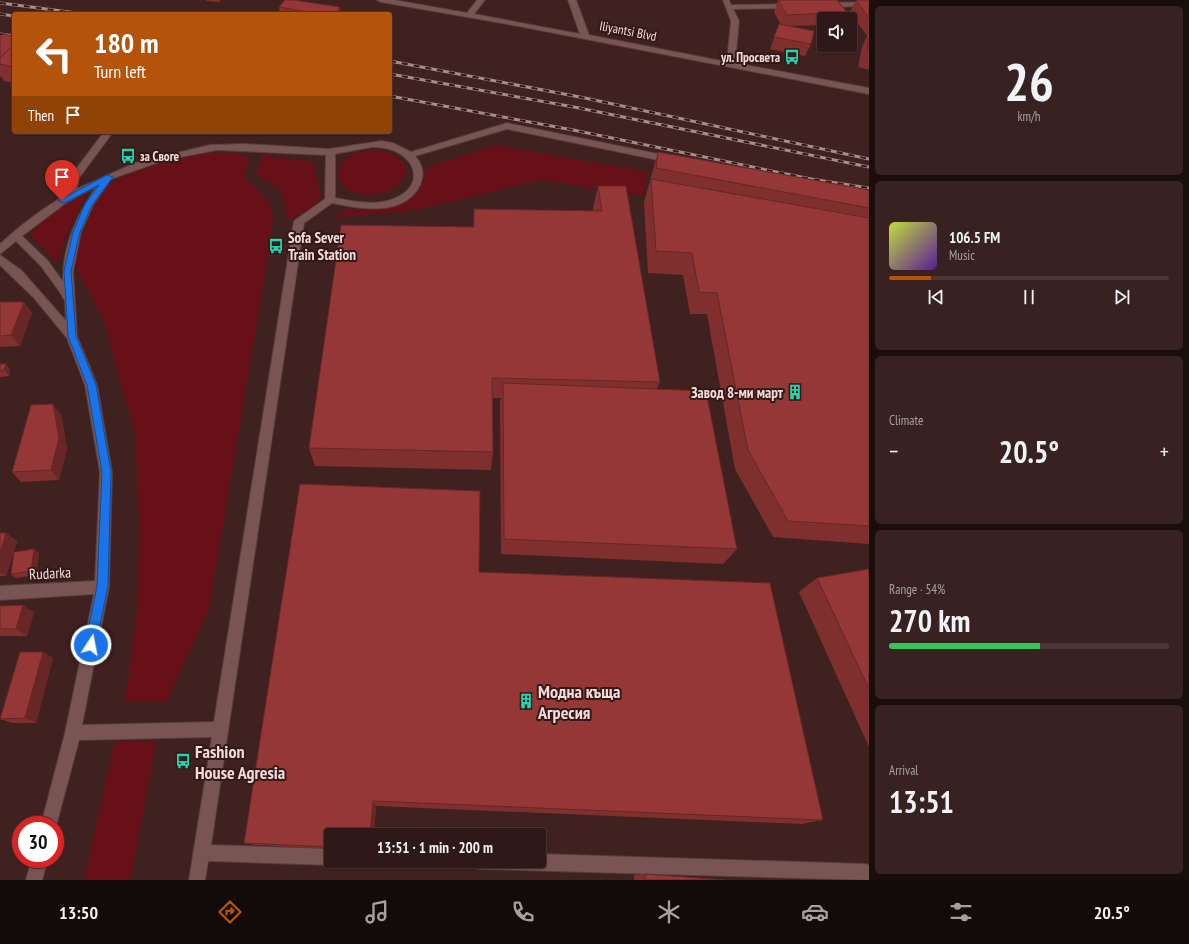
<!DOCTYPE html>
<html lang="en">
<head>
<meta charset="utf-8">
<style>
  body { margin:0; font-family:"PT Sans Narrow",sans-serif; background:#372221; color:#f1f3f6; height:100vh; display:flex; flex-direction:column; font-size:15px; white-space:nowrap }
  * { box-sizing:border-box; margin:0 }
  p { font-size:13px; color:#a7a0a2 }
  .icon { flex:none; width:22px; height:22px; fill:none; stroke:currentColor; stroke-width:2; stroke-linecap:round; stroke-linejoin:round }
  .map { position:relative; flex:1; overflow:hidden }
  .panel { display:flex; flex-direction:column; gap:6px; padding:6px; background:#1a0e0d; width:320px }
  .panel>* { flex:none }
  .guide { position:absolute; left:12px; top:12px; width:380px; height:122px; border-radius:4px; box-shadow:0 1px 3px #0004,0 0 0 1px #4a3837; background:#b45309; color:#fff; overflow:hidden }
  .fabs { position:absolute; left:817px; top:12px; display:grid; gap:8px }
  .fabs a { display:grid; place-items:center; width:40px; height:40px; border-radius:4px; background:#2f1918; box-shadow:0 1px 3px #0004,0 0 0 1px #4a3837; font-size:20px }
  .speed { position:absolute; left:12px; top:816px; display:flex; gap:8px; font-size:20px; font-weight:700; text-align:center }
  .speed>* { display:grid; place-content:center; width:52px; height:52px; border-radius:50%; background:#2f1918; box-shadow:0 1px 3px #0004,0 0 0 1px #4a3837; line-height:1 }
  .speed .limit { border:6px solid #d22; background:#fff; color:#111 }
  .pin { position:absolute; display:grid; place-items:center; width:34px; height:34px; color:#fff; margin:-41px -17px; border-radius:50% 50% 50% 0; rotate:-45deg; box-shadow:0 0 4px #0007 }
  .pin .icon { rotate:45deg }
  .me { position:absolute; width:44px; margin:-22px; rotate:11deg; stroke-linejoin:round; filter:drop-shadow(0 0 3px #0008) }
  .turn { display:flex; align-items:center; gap:14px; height:84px; padding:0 16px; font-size:18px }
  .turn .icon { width:52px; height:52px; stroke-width:2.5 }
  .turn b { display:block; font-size:28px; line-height:34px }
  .then { display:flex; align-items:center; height:38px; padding:0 16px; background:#0003; gap:8px; font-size:15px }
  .big { font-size:30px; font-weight:700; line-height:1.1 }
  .panel .tile { flex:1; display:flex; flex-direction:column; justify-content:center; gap:6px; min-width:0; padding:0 14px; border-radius:6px; background:#372221 }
  .panel .dial { align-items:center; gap:0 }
  .dial b { font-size:52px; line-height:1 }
  .song { display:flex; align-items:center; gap:12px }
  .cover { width:48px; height:48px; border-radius:6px; background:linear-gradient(135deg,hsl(70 70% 55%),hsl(270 70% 35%)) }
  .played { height:4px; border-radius:2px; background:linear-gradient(90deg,#b45309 15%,#4a3837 15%) }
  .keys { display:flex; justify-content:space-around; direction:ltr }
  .heat { display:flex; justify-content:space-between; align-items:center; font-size:22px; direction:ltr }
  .charge { height:6px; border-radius:3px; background:linear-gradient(90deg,#34c759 54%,#4a3837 0) }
  .trip { position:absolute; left:324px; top:828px; width:222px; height:40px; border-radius:4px; background:#2f1918; box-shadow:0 1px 3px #0004,0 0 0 1px #4a3837; font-weight:700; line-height:40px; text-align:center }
  .tabs { display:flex; height:64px; justify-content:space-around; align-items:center; background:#130a0a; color:#a7a0a2 }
  .tabs .icon { width:28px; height:28px }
  .tabs .selected { color:#b45309 }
  .tabs b { font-size:18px; color:#f1f3f6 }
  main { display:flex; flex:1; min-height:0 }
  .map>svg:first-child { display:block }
  .green { fill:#681017 }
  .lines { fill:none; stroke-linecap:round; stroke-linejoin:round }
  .minor-casing { stroke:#563d3b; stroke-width:2 }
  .minor { fill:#785553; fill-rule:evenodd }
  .rail-casing { stroke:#a68d8b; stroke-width:3 }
  .rail { stroke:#341817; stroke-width:2; stroke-dasharray:6; stroke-linecap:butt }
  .wall { fill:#802f2f }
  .shaded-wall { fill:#682626 }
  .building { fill:#953737; stroke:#682626 }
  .route { fill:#1a73e8; stroke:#114b97 }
  .labels { text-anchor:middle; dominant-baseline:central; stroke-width:4; stroke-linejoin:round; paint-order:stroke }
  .far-street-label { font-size:13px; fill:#f2dddb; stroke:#341817 }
  .far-poi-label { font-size:13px; font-weight:bold; fill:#f2dddb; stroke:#341817; text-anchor:end }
  .poi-label { font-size:15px; font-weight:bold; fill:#f2dddb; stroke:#341817; text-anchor:start }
  .street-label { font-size:15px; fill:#f2dddb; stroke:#341817 }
  .near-poi-label { font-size:18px; font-weight:bold; fill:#f2dddb; stroke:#341817; text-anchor:start }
</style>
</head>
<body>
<main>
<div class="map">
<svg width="869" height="880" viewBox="0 0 869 880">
  <rect width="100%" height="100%" fill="#3f2120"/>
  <g class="green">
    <path d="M495,145L647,172L643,196L542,180L415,210L333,218L348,209L370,210L396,205L414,196L422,184L427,167Z"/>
    <path d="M371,150C435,153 399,210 352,191C335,184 334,165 350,156C356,152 364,152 371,150Z"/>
    <path d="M209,153H234L248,156L245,178L268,200L273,215L270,245L209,608L167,701L125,702L138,605L139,515L135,435L104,321L75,265L81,236L93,207L109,185L128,174L153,164Z"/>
    <path d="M262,155L313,162L321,197L310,209L289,220L280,189L257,175Z"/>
    <path d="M88,193C73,218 64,236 59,264L29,234L58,208Z"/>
    <path d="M115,741L156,742L130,880H84Z"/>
  </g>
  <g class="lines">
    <g class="minor-casing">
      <g id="minor">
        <path d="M377,0H394L467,13L477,0H485L474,14L580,34L568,0H576L589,35L727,62L731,21L723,0H729L731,5L792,4L796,6L795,8L733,9L739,21L735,63L869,88V94L518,26L381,2Z"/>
        <path d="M869,2V6L825,7L821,5L825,3Z"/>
        <path d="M507,123L673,157L678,160L673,163L507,129L415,156C423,165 425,174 420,185C404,217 360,209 332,203L304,223L211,845L331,849V861H338L337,863L331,865L208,861L205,880H189L212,737L79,740L55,830V825H41L65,733L94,594L0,600V586L95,581L100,472L85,385L67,338L34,298L0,265V255L21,270L66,321L65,301L59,291L41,266L16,241L0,254V244C20,226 42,208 67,195L69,178L104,132H113L79,178L77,189L135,163L210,145L245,144L329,149L381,141L393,143L411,152ZM372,147C416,146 432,189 387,201C370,205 352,201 335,198V154ZM217,150L326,155L325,199L294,221L214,722L82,725L109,587L112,472L97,385L77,336L73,271L81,232L93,205L111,179L165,160ZM97,186C77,214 62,247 63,282L48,261L22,236L67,202Z"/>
        <path d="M539,854L865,864L869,865V880L479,869L473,867L471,861H539Z"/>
        <path d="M32,859H48L42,880H26Z"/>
      </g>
    </g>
    <use href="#minor" class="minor"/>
    <g class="rail-casing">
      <g id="rail">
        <path d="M0,3L85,14"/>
        <path d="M0,14L14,16"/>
        <path d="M0,34L14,36"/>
        <path d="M390,61L585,98L869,159"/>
        <path d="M390,74L574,107L869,167"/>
        <path d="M390,96L573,130L811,179L869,188"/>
      </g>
    </g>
    <use href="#rail" class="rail"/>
  </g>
  <g class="wall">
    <path d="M206,0H221L219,2L206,1Z"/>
    <path d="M778,0L847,12L843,19H824V25L791,26L811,44L805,56L770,49L779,24L781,25L774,12Z"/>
    <path d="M856,0H869V70L858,67L862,47L867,36L850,12Z"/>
    <path d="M279,7H340L341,14H280Z"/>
    <path d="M14,36V83L4,81L1,76L0,77V37Z"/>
    <path d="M658,152L869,190V544L773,537L735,469L707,314H690L683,275L648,273L644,202Z"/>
    <path d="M598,186L660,382L657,389L737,549L723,564L501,554L500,403L501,398H493V452L491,470L315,466L309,448L473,227L474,209L593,211V208Z"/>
    <path d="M0,302H24L32,313L20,346L0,347Z"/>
    <path d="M0,364L10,369L9,376L0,377Z"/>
    <path d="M61,414L67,448L59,480L21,482L12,472Z"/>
    <path d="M0,533H6L17,541L6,576H0Z"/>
    <path d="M34,549L39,553L36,575L16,578L11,574Z"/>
    <path d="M869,569V747L799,592L817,578Z"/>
    <path d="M479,572L823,820L802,824L376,806L374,835H331V849L255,845L244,843Z"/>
    <path d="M0,606L34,612L27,636H0Z"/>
    <path d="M43,652L53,658L36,723H12L0,719Z"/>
    <path d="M645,874L725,880H634V875Z"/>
  </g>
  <g class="shaded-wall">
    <path d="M340,7L341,14H335Z"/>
    <path d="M24,302L32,313L20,346L11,335Z"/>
    <path d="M6,364L10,369L9,376L4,370Z"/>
    <path d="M53,404L61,414L67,448L59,480L51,470Z"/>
    <path d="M6,533L17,541L6,576L0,572V554Z"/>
    <path d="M34,549L39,553L36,575L31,571Z"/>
    <path d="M23,605L34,612L27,636L16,629Z"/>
    <path d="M43,652L53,658L36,723L25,718Z"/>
    <path d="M373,801L376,806L374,835H370Z"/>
  </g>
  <g class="building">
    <path d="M285,0H294L340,7L335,14H321L279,7Z"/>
    <path d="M778,0H837L847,12L787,15Z"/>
    <path d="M856,0H869V18Z"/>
    <path d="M779,24L814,31L811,44L774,37Z"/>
    <path d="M3,34L14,36V47H12L0,58V37Z"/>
    <path d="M869,38V50H867Z"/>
    <path d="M12,47H14V67L0,64V58Z"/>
    <path d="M658,152L869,190V208L656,168Z"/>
    <path d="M651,179L869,218V526L788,521L748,450L717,293L699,292L692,253L656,251Z"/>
    <path d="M598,186H626L660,382L492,378L493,452L309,448L341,225L474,227V209L602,211Z"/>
    <path d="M0,302H24L11,335L0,336Z"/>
    <path d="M0,364H6L4,370L0,371Z"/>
    <path d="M503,383L706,391L737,549L504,539Z"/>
    <path d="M53,404L59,438L51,470L12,472L31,405Z"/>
    <path d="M300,484L480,491L479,572L770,583L823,820L373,801L370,835H331V847L244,843Z"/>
    <path d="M0,533H6L0,554Z"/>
    <path d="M34,549L31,571L11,574L14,552Z"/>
    <path d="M869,569V689L817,578Z"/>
    <path d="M23,605L16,629H0V606Z"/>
    <path d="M20,652H43L25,718L0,719Z"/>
    <path d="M645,874L725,880H646Z"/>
  </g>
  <path class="route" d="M107,175L113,177L92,205L80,232L71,271L76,336L96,385L111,472L108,586L96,645L94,649L91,650L87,649L85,645L97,586L102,472L87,385L68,336L64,271L73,232L85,204L99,185L64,203L58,201Z"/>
  <defs>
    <g id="bus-bare" transform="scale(1.2)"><path d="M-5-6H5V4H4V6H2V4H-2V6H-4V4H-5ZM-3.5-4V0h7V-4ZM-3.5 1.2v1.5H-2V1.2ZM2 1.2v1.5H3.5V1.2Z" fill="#22d5af" stroke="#341817" stroke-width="2.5" paint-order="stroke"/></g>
    <g id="building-bare" transform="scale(1.2)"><path d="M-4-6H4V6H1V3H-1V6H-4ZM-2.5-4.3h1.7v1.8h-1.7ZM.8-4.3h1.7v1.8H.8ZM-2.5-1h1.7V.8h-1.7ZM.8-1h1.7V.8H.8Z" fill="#22d5af" stroke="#341817" stroke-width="2.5" paint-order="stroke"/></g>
  </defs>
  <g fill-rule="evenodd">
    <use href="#bus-bare" x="792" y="57"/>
    <use href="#bus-bare" x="128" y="156"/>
    <use href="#bus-bare" x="276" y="246"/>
    <use href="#building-bare" x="795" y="392"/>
    <use href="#building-bare" x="526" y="701"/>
    <use href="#bus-bare" x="183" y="761"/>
  </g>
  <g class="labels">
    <g class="far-street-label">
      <text transform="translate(628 31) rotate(11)">Iliyantsi Blvd</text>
    </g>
    <g class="far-poi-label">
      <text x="780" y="57">ул. Просвета</text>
      <text x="140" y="156" text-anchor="start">за Своге</text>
    </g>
    <g class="poi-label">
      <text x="288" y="237">Sofa Sever<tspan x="288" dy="17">Train Station</tspan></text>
      <text x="783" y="392" text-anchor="end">Завод 8-ми март</text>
    </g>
    <g class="street-label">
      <text transform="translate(50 573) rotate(-3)">Rudarka</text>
    </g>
    <g class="near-poi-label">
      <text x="538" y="691">Модна къща<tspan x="538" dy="21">Агресия</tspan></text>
      <text x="195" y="751">Fashion<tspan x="195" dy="21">House Agresia</tspan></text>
    </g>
  </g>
</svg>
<div class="fabs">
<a><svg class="icon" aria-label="sound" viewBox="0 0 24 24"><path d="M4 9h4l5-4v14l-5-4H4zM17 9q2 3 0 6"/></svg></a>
</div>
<div class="speed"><div class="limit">30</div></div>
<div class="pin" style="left:62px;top:201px;background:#d93025"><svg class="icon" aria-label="arrive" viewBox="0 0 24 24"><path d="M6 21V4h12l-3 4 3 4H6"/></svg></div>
<svg class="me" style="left:91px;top:645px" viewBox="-20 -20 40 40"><circle r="17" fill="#1a73e8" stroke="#fff" stroke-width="3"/><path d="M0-11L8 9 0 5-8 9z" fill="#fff"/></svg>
<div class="trip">13:51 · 1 min · 200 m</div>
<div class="guide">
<div class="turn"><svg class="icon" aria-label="left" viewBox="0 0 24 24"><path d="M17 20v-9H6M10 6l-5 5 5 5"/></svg><div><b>180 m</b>Turn left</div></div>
<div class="then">Then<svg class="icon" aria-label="arrive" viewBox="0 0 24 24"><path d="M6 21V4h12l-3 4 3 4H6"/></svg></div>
</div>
</div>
<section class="panel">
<div class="tile dial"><b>26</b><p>km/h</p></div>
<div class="tile">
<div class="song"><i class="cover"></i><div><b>106.5 FM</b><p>Music</p></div></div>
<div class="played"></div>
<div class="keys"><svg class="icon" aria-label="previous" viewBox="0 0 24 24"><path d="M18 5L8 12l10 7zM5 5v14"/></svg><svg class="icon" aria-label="pause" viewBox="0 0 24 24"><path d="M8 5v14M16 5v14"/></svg><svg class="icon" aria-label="next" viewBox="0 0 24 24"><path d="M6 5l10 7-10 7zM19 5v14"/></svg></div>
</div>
<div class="tile"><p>Climate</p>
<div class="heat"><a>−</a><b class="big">20.5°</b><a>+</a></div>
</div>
<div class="tile"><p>Range · 54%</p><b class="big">270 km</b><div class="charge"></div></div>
<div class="tile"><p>Arrival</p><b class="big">13:51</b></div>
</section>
</main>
<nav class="tabs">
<b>13:50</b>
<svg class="icon selected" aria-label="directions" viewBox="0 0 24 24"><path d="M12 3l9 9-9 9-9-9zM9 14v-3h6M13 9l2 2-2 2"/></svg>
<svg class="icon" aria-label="music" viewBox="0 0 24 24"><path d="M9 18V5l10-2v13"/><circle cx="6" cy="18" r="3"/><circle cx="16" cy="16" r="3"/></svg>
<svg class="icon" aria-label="phone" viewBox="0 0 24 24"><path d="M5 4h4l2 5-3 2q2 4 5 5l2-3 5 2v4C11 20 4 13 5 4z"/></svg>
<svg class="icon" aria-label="climate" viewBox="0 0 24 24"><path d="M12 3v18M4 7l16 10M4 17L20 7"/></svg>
<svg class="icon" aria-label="car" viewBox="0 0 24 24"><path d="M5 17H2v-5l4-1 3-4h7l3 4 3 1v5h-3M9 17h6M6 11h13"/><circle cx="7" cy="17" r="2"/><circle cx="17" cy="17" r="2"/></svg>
<svg class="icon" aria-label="filters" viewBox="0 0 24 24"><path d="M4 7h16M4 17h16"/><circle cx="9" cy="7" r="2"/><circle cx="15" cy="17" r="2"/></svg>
<b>20.5°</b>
</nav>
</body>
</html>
